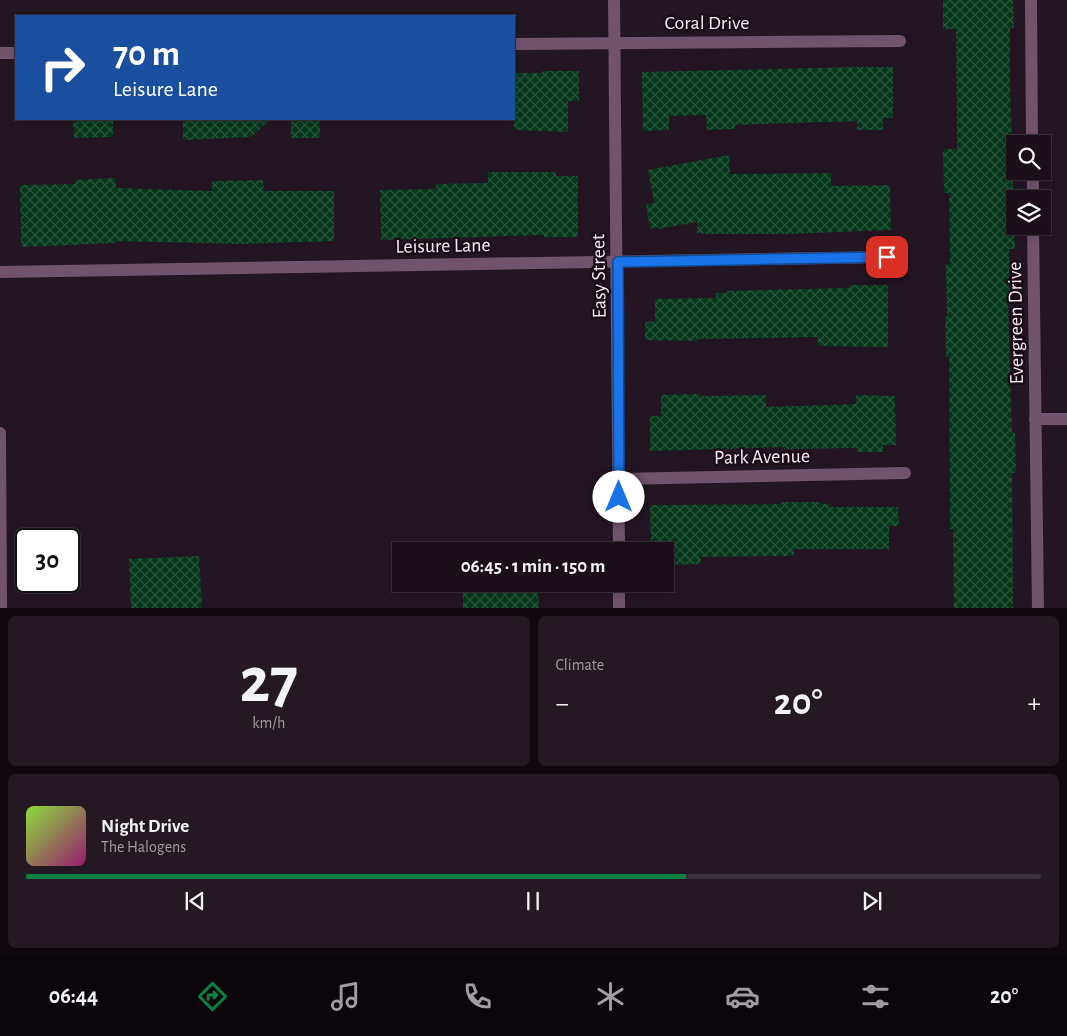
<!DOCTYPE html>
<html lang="en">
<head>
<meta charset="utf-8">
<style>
  body { margin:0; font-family:"Alegreya Sans",sans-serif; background:#241923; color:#f1f3f6; height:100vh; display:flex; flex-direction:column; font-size:19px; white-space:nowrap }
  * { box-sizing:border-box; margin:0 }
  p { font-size:16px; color:#a09da2 }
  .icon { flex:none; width:28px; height:28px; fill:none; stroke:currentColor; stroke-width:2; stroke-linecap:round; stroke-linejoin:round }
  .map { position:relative; height:608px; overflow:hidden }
  .drawer { display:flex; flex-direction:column; gap:8px; padding:8px; background:#0f090e; flex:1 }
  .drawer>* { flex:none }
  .hud { position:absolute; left:15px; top:15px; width:500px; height:105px; border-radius:0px; box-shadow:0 2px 8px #0003,0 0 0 1px #393039; background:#1a4fa0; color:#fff; overflow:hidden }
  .tools { position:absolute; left:1006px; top:135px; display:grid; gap:10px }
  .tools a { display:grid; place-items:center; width:45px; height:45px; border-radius:0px; background:#1b101a; box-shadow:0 2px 8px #0003,0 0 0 1px #393039; font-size:25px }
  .speed { position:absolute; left:15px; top:528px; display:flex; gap:10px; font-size:25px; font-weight:700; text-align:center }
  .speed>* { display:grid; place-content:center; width:65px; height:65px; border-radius:50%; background:#1b101a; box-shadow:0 2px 8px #0003,0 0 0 1px #393039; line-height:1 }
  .speed .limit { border:2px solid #111; border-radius:8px; background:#fff; color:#111 }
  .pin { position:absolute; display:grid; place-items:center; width:42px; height:42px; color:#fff; margin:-21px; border-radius:10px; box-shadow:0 2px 8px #0006 }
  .me { position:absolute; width:55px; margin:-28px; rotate:0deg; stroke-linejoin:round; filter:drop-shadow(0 0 4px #0008) }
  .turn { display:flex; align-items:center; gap:18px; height:105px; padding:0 15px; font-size:22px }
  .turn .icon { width:65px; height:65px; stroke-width:2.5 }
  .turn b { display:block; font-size:35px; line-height:42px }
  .big { font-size:38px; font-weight:600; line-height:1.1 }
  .drawer .tile { flex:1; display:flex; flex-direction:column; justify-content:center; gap:8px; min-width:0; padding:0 18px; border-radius:8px; background:#241923 }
  .drawer .dial { align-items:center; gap:0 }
  .dial b { font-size:65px; line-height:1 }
  .song { display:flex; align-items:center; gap:15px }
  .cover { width:60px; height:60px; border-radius:8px; background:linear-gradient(135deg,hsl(90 70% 55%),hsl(320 70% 35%)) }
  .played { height:5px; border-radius:2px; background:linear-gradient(90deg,#0b8043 65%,#393039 65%) }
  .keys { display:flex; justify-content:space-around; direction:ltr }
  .heat { display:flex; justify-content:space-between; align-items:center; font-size:28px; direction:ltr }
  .drawer .tiles { flex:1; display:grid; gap:8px; grid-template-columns:1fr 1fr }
  .tile:last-child { grid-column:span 2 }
  .trip { position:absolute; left:392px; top:542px; width:282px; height:50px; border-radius:0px; background:#1b101a; box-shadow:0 2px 8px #0003,0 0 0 1px #393039; font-weight:600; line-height:50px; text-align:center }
  .tab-bar { display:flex; height:80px; justify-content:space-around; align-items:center; background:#0b060a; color:#a09da2 }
  .tab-bar .icon { width:35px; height:35px }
  .tab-bar .current { color:#0b8043 }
  .tab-bar b { font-size:22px; color:#f1f3f6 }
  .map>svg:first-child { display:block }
  .building { fill:url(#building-cross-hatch) }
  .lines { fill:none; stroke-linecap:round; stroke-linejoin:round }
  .minor { stroke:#71536b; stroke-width:12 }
  .route-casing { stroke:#114b97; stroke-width:12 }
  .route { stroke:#1a73e8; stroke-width:9 }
  .labels { text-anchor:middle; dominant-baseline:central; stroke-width:5; stroke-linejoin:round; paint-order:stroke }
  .street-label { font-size:20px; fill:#f6ebf3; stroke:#1b0d18 }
</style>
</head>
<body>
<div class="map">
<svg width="1067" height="609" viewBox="0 0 1067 609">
  <defs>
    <pattern id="building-cross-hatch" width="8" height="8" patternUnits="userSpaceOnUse" patternTransform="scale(1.25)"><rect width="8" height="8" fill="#04371c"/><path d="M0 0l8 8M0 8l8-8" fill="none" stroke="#29543d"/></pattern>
  </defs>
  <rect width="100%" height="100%" fill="#241522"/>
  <g class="building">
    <path d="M943,0H1013L1014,28H1010V81L1015,249H1009L1010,303H1008L1012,433H1015L1016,473H1012L1013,609H954L953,529H950L949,357H946L945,317H947L946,264H950L949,193H944L943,149H957L956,29H943Z"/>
    <path d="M856,67H893V118H883V130H857V121L735,125V129L707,130L706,115L669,116V130L643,131L642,72Z"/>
    <path d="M542,71H579V101H568V132L514,130V73H542Z"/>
    <path d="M73,119H113V137L74,138Z"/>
    <path d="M183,119H271L251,137L183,140Z"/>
    <rect x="291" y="119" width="29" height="19"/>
    <path d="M729,155L730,174L831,173V186L890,185L891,230L786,234H708L697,233V222L658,229V227L650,229L646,204L654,203L648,170Z"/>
    <path d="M488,172H556V176H578V237H544V235L381,240L380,190L436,189V184L488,183Z"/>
    <path d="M115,178L116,188L212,191V181L263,180L264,191H334V241L240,244L117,241V243L21,247L20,185L75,184V180Z"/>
    <path d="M849,285H888V347L818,346V337L698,339V341L645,340V322L655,321V299L716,298V293H726V291L849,288Z"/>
    <path d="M700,394V396L766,395V407L856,404V395L895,396L896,445H883V452H857V448L786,449V447L650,451V416H661V395Z"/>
    <path d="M781,502H821V504H830V507H898L899,526H889V549H794V556L700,557L701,564L666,565V551H651L650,505L781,504Z"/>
    <path d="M199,556L202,609H131L129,559Z"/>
    <path d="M538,589L539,609H463V590Z"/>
  </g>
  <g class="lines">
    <g class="minor">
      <path d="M614,0L619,551"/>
      <path d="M1031,0L1032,144"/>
      <path d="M514,44L900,41"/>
      <path d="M0,53H16"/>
      <path d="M1033,171V199"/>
      <path d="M1033,226L1038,609"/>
      <path d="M0,272L887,257"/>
      <path d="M1035,419H1067"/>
      <path d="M0,433L1,609"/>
      <path d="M619,479L905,473"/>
      <path d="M619,584V609"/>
    </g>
  </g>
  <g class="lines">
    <g class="route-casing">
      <path id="route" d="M619,497L618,262L887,257"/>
    </g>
    <use href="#route" class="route"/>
  </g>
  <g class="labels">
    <g class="street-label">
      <text x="707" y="23">Coral Drive</text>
      <text transform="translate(443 246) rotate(-1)">Leisure Lane</text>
      <text transform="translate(599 276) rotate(-91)">Easy Street</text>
      <text transform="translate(1016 323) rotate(-91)">Evergreen Drive</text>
      <text transform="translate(762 457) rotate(-1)">Park Avenue</text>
    </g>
  </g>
</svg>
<div class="tools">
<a><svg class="icon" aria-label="search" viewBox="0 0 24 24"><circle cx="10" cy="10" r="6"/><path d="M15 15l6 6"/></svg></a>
<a><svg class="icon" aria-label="layers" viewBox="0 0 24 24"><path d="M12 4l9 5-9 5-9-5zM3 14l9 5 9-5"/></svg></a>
</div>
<div class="speed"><div class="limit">30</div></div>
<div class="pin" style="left:887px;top:257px;background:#d93025"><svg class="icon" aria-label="arrive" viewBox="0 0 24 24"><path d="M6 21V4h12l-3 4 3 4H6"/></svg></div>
<svg class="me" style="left:619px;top:497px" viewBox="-20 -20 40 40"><circle r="19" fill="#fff"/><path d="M0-13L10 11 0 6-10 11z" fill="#1a73e8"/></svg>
<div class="trip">06:45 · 1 min · 150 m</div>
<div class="hud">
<div class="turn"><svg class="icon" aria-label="right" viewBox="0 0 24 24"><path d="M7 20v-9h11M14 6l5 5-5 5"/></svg><div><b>70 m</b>Leisure Lane</div></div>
</div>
</div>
<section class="drawer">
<div class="tiles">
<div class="tile dial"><b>27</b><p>km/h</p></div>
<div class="tile"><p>Climate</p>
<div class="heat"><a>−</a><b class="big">20°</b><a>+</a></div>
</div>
<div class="tile">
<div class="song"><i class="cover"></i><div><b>Night Drive</b><p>The Halogens</p></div></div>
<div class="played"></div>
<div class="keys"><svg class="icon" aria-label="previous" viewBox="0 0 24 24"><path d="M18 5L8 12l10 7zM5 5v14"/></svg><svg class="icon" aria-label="pause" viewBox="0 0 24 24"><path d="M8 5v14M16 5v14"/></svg><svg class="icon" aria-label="next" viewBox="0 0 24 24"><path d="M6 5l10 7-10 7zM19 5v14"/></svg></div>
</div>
</div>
</section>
<nav class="tab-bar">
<b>06:44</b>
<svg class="icon current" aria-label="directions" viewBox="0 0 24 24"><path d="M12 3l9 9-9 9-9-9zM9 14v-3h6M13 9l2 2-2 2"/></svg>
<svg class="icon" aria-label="music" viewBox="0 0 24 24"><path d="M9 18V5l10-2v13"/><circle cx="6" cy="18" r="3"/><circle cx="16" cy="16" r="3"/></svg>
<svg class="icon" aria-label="phone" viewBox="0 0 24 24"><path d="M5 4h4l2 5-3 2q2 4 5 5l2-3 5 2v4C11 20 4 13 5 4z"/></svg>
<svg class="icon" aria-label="climate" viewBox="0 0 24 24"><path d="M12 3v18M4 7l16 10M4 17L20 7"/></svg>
<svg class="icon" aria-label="car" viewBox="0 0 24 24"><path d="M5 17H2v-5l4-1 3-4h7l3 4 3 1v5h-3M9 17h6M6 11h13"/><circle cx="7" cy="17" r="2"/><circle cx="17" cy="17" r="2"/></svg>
<svg class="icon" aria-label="filters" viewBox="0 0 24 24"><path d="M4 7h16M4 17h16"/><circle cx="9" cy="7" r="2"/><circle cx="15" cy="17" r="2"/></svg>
<b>20°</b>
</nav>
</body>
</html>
